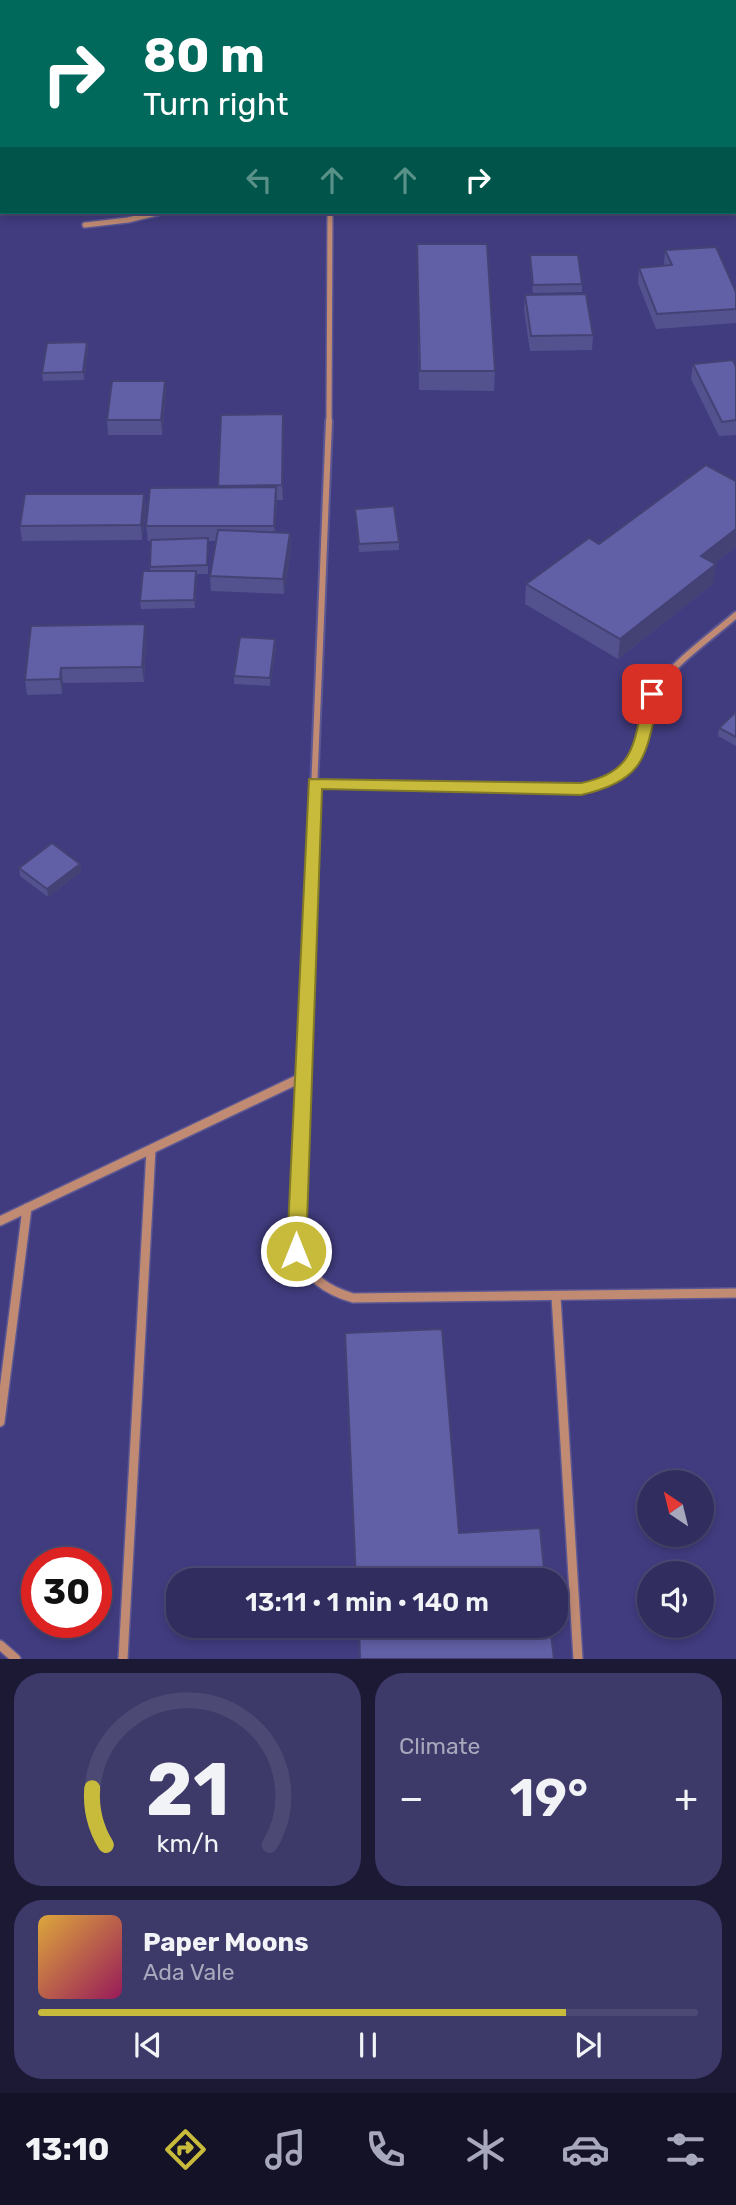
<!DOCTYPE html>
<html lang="en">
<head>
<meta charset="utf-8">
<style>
  body { margin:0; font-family:Rubik,sans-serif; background:#3d3968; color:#f1f3f6; height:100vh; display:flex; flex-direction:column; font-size:26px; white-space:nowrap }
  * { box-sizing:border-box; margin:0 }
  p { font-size:23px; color:#a8a8bd }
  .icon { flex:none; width:38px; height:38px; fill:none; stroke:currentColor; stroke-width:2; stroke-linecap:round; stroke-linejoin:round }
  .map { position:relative; height:1659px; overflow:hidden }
  .details { display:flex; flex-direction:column; gap:14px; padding:14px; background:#1b1934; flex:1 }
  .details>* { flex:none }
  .top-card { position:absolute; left:0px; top:0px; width:737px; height:214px; box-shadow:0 4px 10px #0003,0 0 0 2px #4c4974; background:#00695c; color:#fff; overflow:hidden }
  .needle { width:46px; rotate:325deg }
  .buttons { position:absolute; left:637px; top:1470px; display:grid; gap:14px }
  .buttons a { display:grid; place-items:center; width:77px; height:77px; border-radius:50%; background:#312d5f; box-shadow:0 4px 10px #0003,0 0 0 2px #4c4974; font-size:35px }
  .speed { position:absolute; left:21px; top:1547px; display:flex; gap:14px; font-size:35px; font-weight:700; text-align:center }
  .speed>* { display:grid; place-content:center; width:91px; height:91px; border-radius:50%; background:#312d5f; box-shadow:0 4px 10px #0003,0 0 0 2px #4c4974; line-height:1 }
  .speed .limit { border:10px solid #d22; background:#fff; color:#111 }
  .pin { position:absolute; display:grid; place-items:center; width:60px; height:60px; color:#fff; margin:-30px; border-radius:14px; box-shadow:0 4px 10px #0006 }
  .me { position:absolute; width:77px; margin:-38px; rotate:0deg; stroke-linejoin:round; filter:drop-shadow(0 0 5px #0008) }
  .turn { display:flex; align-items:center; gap:24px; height:147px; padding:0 28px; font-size:32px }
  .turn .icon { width:91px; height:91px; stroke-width:2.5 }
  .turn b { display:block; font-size:49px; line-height:60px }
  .lanes { display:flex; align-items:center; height:66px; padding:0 28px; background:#0003; justify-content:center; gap:35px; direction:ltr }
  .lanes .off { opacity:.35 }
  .big { font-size:52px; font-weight:600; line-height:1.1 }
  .details .tile { flex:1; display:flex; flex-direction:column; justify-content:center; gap:10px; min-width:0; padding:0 24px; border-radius:28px; background:#3d3968 }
  .details .dial { align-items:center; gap:0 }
  .dial svg { height:182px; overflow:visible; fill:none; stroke:#4c4974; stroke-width:7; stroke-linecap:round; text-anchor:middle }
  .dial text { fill:#f1f3f6; stroke:none }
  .song { display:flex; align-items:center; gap:21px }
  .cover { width:84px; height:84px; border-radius:10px; background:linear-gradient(135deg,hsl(40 70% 55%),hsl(330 70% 35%)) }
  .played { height:7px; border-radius:4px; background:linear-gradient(90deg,#c8bb3b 80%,#4c4974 80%) }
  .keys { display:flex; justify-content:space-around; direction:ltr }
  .heat { display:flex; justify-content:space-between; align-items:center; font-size:38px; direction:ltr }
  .details .tiles { flex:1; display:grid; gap:14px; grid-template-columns:1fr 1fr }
  .tile:last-child { grid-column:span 2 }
  .trip { position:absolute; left:166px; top:1568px; width:402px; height:70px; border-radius:28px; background:#312d5f; box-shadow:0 4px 10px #0003,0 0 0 2px #4c4974; font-weight:600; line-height:70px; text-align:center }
  .dock { display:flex; height:112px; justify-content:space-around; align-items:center; background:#141226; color:#a8a8bd }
  .dock .icon { width:49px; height:49px }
  .dock .selected { color:#c8bb3b }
  .dock b { font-size:32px; color:#f1f3f6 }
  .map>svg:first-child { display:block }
  .green { fill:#884b71 }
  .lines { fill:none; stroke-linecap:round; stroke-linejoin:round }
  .street-far2-casing { stroke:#5b5793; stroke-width:8 }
  .street-far1-casing { stroke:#5b5793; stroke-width:10 }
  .street-casing { stroke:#5b5793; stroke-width:12 }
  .street-far2 { stroke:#c08a73; stroke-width:5 }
  .street-far1 { stroke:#c08a73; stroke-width:6 }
  .street { stroke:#c08a73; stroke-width:9 }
  .wall { fill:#53528e }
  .shaded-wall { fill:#444274 }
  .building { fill:#615fa5; stroke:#444274; stroke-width:2 }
  .route { fill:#c8bb3b; stroke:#827a26; stroke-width:2 }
</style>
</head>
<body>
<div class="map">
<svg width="736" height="1659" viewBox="0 0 736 1659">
  <rect width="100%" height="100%" fill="#413c7f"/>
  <path class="green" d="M0,0H346L2,2L0,190Z"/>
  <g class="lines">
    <g class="street-far2-casing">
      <g id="street-far2">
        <path d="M273,2L276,0"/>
        <path d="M85,225L128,220L161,212"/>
        <path d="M329,423L330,212"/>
      </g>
    </g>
    <g class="street-far1-casing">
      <g id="street-far1">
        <path d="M315,783L581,789C622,779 635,766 644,725C647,712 648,700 656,689C677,660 709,638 736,615"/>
        <path d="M307,964L329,421"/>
      </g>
    </g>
    <g class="street-casing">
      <g id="street">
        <path d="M307,963L296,1251C309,1277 325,1290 353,1298L736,1293"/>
        <path d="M0,1221L303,1077"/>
        <path d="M556,1296L578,1659"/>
        <path d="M0,1422L27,1208"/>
        <path d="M0,1645L16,1659"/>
        <path d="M123,1659L151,1150"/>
      </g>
    </g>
    <use href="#street-far2" class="street-far2"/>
    <use href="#street-far1" class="street-far1"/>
    <use href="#street" class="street"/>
  </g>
  <g class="wall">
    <path d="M624,0H736V84H735V2H624Z"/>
    <path d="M417,244L495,371L494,391L419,390Z"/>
    <path d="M665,250L736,292V323L656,329L638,283L639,268L664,266Z"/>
    <path d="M530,255L582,284V292L533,293L530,263Z"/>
    <path d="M525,295L593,335L592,350L530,351L524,309Z"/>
    <path d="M87,342L88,350L84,380L43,381L42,373Z"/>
    <path d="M693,364L736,367V435L719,436L691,379Z"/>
    <path d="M165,381L166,396L162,435H108L107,420Z"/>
    <path d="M283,414V500H277L275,532L290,533L291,548L284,594L211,591L210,576L216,541H208V574H197L195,608L141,609L140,601L150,571L151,541H148L146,526L218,488L221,415Z"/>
    <path d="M736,481V547L715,563L713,584L618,659L525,604L526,584L599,544Z"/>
    <path d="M144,494L146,509L142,540L22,541L20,526Z"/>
    <path d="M355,509L399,542V550L359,552Z"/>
    <path d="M146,639L144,682L63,683L62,694L27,695L25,680Z"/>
    <path d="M275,639L276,647L270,686L234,684V676Z"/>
    <path d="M736,712V746L718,736L719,728Z"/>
    <path d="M80,864L81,872L48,897L20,876L19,868Z"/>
    <path d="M345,1333L459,1533L545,1580H356Z"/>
  </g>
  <g class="shaded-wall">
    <path d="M87,342L88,350L84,380L83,372Z"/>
    <path d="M165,381L166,396L162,435L161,420Z"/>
    <path d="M283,414L284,429L283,500L282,485Z"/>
    <path d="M276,487L277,502L275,540L274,526Z"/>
    <path d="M144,494L146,509L142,540L141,525Z"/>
    <path d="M736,529V547L698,576L701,556Z"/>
    <path d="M290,533L291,548L284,594L283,579Z"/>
    <path d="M716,564L713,584L618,659L620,639Z"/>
    <path d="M196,571L197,579L195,608L194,600Z"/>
    <path d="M145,624L146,639L144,682L142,667Z"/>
    <path d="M275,639L276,647L270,686V678Z"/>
    <path d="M61,668L63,683L62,694L60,679Z"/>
    <path d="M80,864L81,872L48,897L47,889Z"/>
  </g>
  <g class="building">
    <path d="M629,0H736V66H735V2H629Z"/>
    <path d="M417,244H487L495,371H420Z"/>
    <path d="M716,247L736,292V309L657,314L639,268L672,265L665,250Z"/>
    <path d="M530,255H578L582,284L533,285Z"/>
    <path d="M586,294L593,335L531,336L525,295Z"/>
    <path d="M87,342L83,372L42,373L47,343Z"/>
    <path d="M733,360L736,367V420L722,422L693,364Z"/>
    <path d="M112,381H165L161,420H107Z"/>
    <path d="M283,414L282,485L218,486L221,415Z"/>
    <path d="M706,465L736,481V529L701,556L716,564L620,639L526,584L589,538L599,544Z"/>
    <path d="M276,487L274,526H146L150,488Z"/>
    <path d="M25,494H144L141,525L20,526Z"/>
    <path d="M394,506L399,542L359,544L355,509Z"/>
    <path d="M218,530L290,533L283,579L210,576Z"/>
    <path d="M208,538L207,565L150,567L151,540Z"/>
    <path d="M143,571H196L194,600L140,601Z"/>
    <path d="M145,624L142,667L61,668L60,679L25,680L31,626Z"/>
    <path d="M240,637L275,639L270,678L234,676Z"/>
    <path d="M736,712V737L719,728Z"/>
    <path d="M52,843L80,864L47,889L19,868Z"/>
    <path d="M442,1329L459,1533L540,1528L545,1580H356L345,1333Z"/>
    <path d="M359,1626H550L554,1659H360Z"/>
  </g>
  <path class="route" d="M652,688L660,694C645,753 649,780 581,795L322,789L306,1251L303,1256L296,1259L290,1256L287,1251L309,779L581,783C637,772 633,742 645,694Z"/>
</svg>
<div class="buttons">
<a><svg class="needle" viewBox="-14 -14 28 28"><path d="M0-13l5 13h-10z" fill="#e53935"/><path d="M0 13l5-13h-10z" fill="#a8a8bd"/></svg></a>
<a><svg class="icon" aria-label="sound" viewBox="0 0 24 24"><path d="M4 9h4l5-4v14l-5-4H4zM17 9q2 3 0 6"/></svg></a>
</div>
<div class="speed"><div class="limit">30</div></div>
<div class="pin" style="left:652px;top:694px;background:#d93025"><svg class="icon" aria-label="arrive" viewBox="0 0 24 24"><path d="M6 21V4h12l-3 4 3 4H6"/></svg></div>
<svg class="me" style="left:296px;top:1251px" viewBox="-20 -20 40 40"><circle r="17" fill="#c8bb3b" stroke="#fff" stroke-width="3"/><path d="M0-11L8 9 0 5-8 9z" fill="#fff"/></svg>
<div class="trip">13:11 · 1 min · 140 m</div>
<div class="top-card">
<div class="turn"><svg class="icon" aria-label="right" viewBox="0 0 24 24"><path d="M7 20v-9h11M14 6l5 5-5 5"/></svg><div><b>80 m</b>Turn right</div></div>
<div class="lanes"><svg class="icon off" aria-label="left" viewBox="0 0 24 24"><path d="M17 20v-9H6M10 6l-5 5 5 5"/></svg><svg class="icon off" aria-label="ahead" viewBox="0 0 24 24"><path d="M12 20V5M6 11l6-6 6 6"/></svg><svg class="icon off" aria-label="ahead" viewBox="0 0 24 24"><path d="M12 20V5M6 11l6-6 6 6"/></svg><svg class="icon" aria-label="right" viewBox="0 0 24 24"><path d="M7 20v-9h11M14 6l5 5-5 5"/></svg></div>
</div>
</div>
<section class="details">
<div class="tiles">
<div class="tile dial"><svg viewBox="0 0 100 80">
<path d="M14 69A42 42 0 1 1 86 69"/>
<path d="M14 69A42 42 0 0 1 8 44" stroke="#c8bb3b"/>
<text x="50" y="56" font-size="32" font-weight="700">21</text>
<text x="50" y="72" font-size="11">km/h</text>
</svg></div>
<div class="tile"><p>Climate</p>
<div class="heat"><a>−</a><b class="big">19°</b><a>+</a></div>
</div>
<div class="tile">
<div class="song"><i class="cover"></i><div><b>Paper Moons</b><p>Ada Vale</p></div></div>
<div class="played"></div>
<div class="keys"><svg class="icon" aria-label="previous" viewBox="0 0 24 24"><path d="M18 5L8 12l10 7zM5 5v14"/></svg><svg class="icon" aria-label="pause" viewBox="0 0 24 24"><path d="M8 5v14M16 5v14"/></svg><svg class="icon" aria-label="next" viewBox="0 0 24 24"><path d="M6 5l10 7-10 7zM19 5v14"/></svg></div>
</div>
</div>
</section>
<nav class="dock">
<b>13:10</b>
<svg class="icon selected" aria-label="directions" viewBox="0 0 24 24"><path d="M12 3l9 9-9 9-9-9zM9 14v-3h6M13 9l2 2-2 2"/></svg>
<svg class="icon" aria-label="music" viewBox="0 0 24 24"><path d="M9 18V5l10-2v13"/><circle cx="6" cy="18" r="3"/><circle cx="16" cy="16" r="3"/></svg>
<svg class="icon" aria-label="phone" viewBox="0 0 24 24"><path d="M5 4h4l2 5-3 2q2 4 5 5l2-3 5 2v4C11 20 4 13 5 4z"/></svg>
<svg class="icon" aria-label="climate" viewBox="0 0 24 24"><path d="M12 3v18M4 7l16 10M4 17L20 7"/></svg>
<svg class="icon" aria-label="car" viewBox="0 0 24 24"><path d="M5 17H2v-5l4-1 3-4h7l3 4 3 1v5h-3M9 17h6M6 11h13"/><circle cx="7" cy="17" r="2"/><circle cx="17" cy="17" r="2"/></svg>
<svg class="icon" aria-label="filters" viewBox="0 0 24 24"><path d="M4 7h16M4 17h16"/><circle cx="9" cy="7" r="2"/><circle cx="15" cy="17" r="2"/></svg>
</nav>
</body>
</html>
